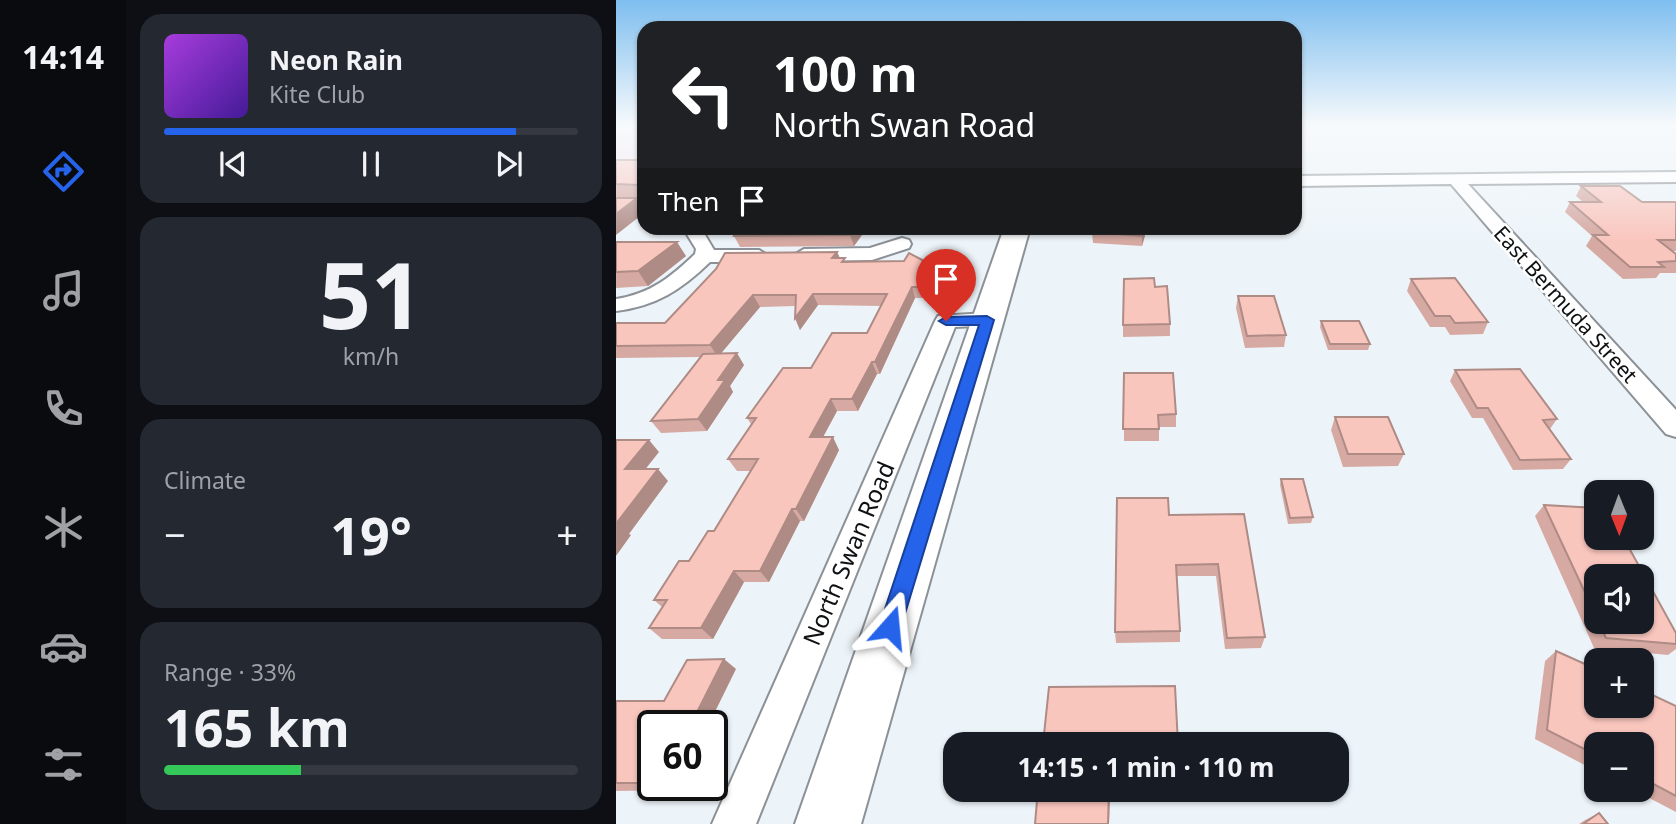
<!DOCTYPE html>
<html lang="en">
<head>
<meta charset="utf-8">
<style>
  body { margin:0; font-family:"Noto Sans",sans-serif; background:#242831; color:#f1f3f6; height:100vh; display:flex; flex-direction:column; font-size:26px; white-space:nowrap }
  * { box-sizing:border-box; margin:0 }
  p { font-size:23px; color:#9ea1a6 }
  .icon { flex:none; width:38px; height:38px; fill:none; stroke:currentColor; stroke-width:2; stroke-linecap:round; stroke-linejoin:round }
  .map { position:relative; flex:1; overflow:hidden }
  .details { display:flex; flex-direction:column; gap:14px; padding:14px; background:#0d0f14; width:490px }
  .details>* { flex:none }
  .banner { position:absolute; left:21px; top:21px; width:665px; height:214px; border-radius:21px; box-shadow:0 2px 5px #0004; background:#202124; color:#fff; overflow:hidden }
  .needle { width:46px; rotate:179deg }
  .tools { position:absolute; left:968px; top:480px; display:grid; gap:14px }
  .tools a { display:grid; place-items:center; width:70px; height:70px; border-radius:14px; background:#171b24; box-shadow:0 2px 5px #0004; font-size:35px }
  .speed { position:absolute; left:21px; top:710px; display:flex; gap:14px; font-size:35px; font-weight:700; text-align:center }
  .speed>* { display:grid; place-content:center; width:91px; height:91px; border-radius:50%; background:#171b24; box-shadow:0 2px 5px #0004; line-height:1 }
  .speed .limit { border:4px solid #111; border-radius:10px; background:#fff; color:#111 }
  .pin { position:absolute; display:grid; place-items:center; width:60px; height:60px; color:#fff; margin:-72px -30px; border-radius:50% 50% 50% 0; rotate:-45deg; box-shadow:0 0 7px #0007 }
  .pin .icon { rotate:45deg }
  .me { position:absolute; width:77px; margin:-38px; rotate:18deg; stroke-linejoin:round; filter:drop-shadow(0 0 5px #0008) }
  .turn { display:flex; align-items:center; gap:24px; height:147px; padding:0 21px; font-size:32px }
  .turn .icon { width:91px; height:91px; stroke-width:2.5 }
  .turn b { display:block; font-size:49px; line-height:60px }
  .then { display:flex; align-items:center; height:66px; padding:0 21px; background:#0003; gap:14px; font-size:26px }
  .big { font-size:52px; font-weight:700; line-height:1.1 }
  .details .card { flex:1; display:flex; flex-direction:column; justify-content:center; gap:10px; min-width:0; padding:0 24px; border-radius:21px; background:#242831 }
  .details .dial { align-items:center; gap:0 }
  .dial b { font-size:91px; line-height:1 }
  .song { display:flex; align-items:center; gap:21px }
  .cover { width:84px; height:84px; border-radius:10px; background:linear-gradient(135deg,hsl(280 70% 55%),hsl(260 70% 35%)) }
  .played { height:7px; border-radius:4px; background:linear-gradient(90deg,#2563eb 85%,#363941 85%) }
  .keys { display:flex; justify-content:space-around; direction:ltr }
  .heat { display:flex; justify-content:space-between; align-items:center; font-size:38px; direction:ltr }
  .charge { height:10px; border-radius:5px; background:linear-gradient(90deg,#34c759 33%,#363941 0) }
  .trip { position:absolute; left:327px; top:732px; width:406px; height:70px; border-radius:21px; background:#171b24; box-shadow:0 2px 5px #0004; font-weight:700; line-height:70px; text-align:center }
  main { display:flex; flex:1; min-height:0 }
  .dock { display:flex; flex-direction:column; width:126px; justify-content:space-around; align-items:center; background:#090b0e; color:#9ea1a6 }
  .dock .icon { width:49px; height:49px }
  .dock .on { color:#2563eb }
  .dock b { font-size:32px; color:#f1f3f6 }
  .map>svg:first-child { display:block }
  .commercial { fill:#f6e2f1 }
  .lines { fill:none; stroke-linecap:round; stroke-linejoin:round }
  .minor-casing { stroke:#8b9196; stroke-width:4 }
  .primary-casing { stroke:#8b9196; stroke-width:4 }
  .minor { fill:#fff; fill-rule:evenodd }
  .primary { fill:#fff; fill-rule:evenodd }
  .wall { fill:#d6aaa3; fill-rule:evenodd }
  .shaded-wall { fill:#ae8b85 }
  .building { fill:#f9c6be; stroke:#ae8b85; stroke-width:2 }
  .route { fill:#2563eb; stroke:#184099; stroke-width:2 }
  .labels { text-anchor:middle; dominant-baseline:central; stroke-width:5; stroke-linejoin:round; paint-order:stroke }
  .street-label { font-size:21px; fill:#0e1012; stroke:#fff }
  .near-street-label { font-size:24px; fill:#0e1012; stroke:#fff }
</style>
</head>
<body>
<main>
<nav class="dock">
<b>14:14</b>
<svg class="icon on" aria-label="directions" viewBox="0 0 24 24"><path d="M12 3l9 9-9 9-9-9zM9 14v-3h6M13 9l2 2-2 2"/></svg>
<svg class="icon" aria-label="music" viewBox="0 0 24 24"><path d="M9 18V5l10-2v13"/><circle cx="6" cy="18" r="3"/><circle cx="16" cy="16" r="3"/></svg>
<svg class="icon" aria-label="phone" viewBox="0 0 24 24"><path d="M5 4h4l2 5-3 2q2 4 5 5l2-3 5 2v4C11 20 4 13 5 4z"/></svg>
<svg class="icon" aria-label="climate" viewBox="0 0 24 24"><path d="M12 3v18M4 7l16 10M4 17L20 7"/></svg>
<svg class="icon" aria-label="car" viewBox="0 0 24 24"><path d="M5 17H2v-5l4-1 3-4h7l3 4 3 1v5h-3M9 17h6M6 11h13"/><circle cx="7" cy="17" r="2"/><circle cx="17" cy="17" r="2"/></svg>
<svg class="icon" aria-label="filters" viewBox="0 0 24 24"><path d="M4 7h16M4 17h16"/><circle cx="9" cy="7" r="2"/><circle cx="15" cy="17" r="2"/></svg>
</nav>
<section class="details">
<div class="card">
<div class="song"><i class="cover"></i><div><b>Neon Rain</b><p>Kite Club</p></div></div>
<div class="played"></div>
<div class="keys"><svg class="icon" aria-label="previous" viewBox="0 0 24 24"><path d="M18 5L8 12l10 7zM5 5v14"/></svg><svg class="icon" aria-label="pause" viewBox="0 0 24 24"><path d="M8 5v14M16 5v14"/></svg><svg class="icon" aria-label="next" viewBox="0 0 24 24"><path d="M6 5l10 7-10 7zM19 5v14"/></svg></div>
</div>
<div class="card dial"><b>51</b><p>km/h</p></div>
<div class="card"><p>Climate</p>
<div class="heat"><a>−</a><b class="big">19°</b><a>+</a></div>
</div>
<div class="card"><p>Range · 33%</p><b class="big">165 km</b><div class="charge"></div></div>
</section>
<div class="map">
<svg width="1060" height="824" viewBox="0 0 1060 824">
  <rect width="100%" height="100%" fill="#edf4f9"/>
  <rect class="commercial" x="0" y="126" width="28" height="43"/>
  <g class="lines">
    <g class="minor-casing">
      <g id="minor">
        <path d="M1060,172V182L852,184L1060,410V437L1050,434L835,184L679,186V176Z"/>
        <path d="M67,228H85L98,250H143L153,256L143,262H94C65,290 40,306 0,311V299C34,294 55,277 79,254L80,249Z"/>
        <path d="M286,238L293,240L295,244L293,248L256,260L188,261L178,255L188,249L254,248Z"/>
        <path d="M371,313L379,315L382,320L379,325L339,327L140,824H96L319,321L322,316Z"/>
      </g>
    </g>
    <g class="primary-casing">
      <path id="primary" d="M388,228H414L245,824H179Z"/>
    </g>
    <use href="#minor" class="minor"/>
    <use href="#primary" class="primary"/>
  </g>
  <g class="wall">
    <path d="M0,160H24L22,198L0,197Z"/>
    <path d="M965,186L1026,202H1060V251H1056L1060,254V273H1044L1040,278L1007,279L970,246L976,236L949,212L954,202H967L960,196Z"/>
    <path d="M251,228L238,246L124,247L118,236Z"/>
    <path d="M478,228H531L526,246L477,243L476,232Z"/>
    <path d="M640,228H671L670,235H642Z"/>
    <path d="M0,242L70,256L32,286L0,288Z"/>
    <path d="M221,252L224,258L230,262L319,272L306,298H299L264,374H261L242,411H221L207,437L223,450L188,521H184L153,582H128L97,639H46L33,628L46,607L38,600L98,531L135,471H121L112,459L135,424L131,418L195,368L251,333L265,306L202,305L184,330L179,318V306L144,307L105,353L128,365L114,386L117,392L91,431L45,433L35,421L84,357L0,358V323H49Z"/>
    <path d="M795,279L872,322L867,334L834,335L829,327H814L791,291Z"/>
    <path d="M539,287L554,324V336L507,337V325Z"/>
    <path d="M622,296L670,335L668,347L629,348L620,308Z"/>
    <path d="M705,321L754,344L752,350H712L704,327Z"/>
    <path d="M839,370L941,419L934,429L955,459L947,469L897,470L867,418H856L834,381Z"/>
    <path d="M508,373L560,414V427H543V441H508Z"/>
    <path d="M719,417L788,454L782,466L727,467L715,430Z"/>
    <path d="M665,479L697,517L695,523L672,524L664,485Z"/>
    <path d="M928,505L1060,633V649L1052,655L978,648L919,516ZM980,576L1026,621H980Z"/>
    <path d="M628,514L649,637L645,648L609,649L600,576H561L564,631V642L500,643L499,632L553,515Z"/>
    <path d="M940,651L1060,706V812L1016,789H1026V744H980V771L919,739L929,661Z"/>
    <path d="M120,669L37,726V786H63L61,790L0,791V701H48Z"/>
    <path d="M983,813L992,824H963L969,820Z"/>
  </g>
  <g class="shaded-wall">
    <path d="M28,193V209L22,198Z"/>
    <path d="M21,198L28,209V213L0,235V214Z"/>
    <path d="M239,228H251L238,246L234,235Z"/>
    <path d="M528,228H531L526,246V236Z"/>
    <path d="M61,242L70,256L32,286L22,271Z"/>
    <path d="M221,252L226,263L216,258Z"/>
    <path d="M316,261L319,272L306,298L302,287Z"/>
    <path d="M296,287L299,298L264,374L259,362Z"/>
    <path d="M197,294L202,305L184,330L179,318Z"/>
    <path d="M137,295L144,307L102,357L94,345Z"/>
    <path d="M121,353L128,365L114,386L117,392L91,431L82,419L102,380Z"/>
    <path d="M256,362L261,374L242,411L236,399Z"/>
    <path d="M215,399L221,411L200,450L194,437Z"/>
    <path d="M217,437L223,450L188,521L180,509Z"/>
    <path d="M33,440L43,452L20,481L9,469Z"/>
    <path d="M42,469L52,481L13,534L15,535L0,556V524Z"/>
    <path d="M176,509L184,521L153,582L144,571Z"/>
    <path d="M118,571L128,582L97,639L85,628Z"/>
    <path d="M108,659L120,669L92,726H74Z"/>
    <path d="M52,786H63L61,790Z"/>
    <path d="M493,789H494L493,824H492Z"/>
  </g>
  <g class="building">
    <path d="M28,158V193L22,198V185L0,184V160H24Z"/>
    <path d="M965,186H1004L1026,202H1060V240H1042L1060,254V261L1042,262L1048,267H1014L977,235H992L954,202H985Z"/>
    <path d="M0,198H21L0,214Z"/>
    <path d="M123,228H239L234,235L118,236Z"/>
    <path d="M478,228H528L526,236L476,232Z"/>
    <path d="M0,242H61L22,271L0,272Z"/>
    <path d="M221,252L216,258H229L226,262L288,261L293,253L308,261H316L302,287H296L259,362H256L236,399H215L194,437H217L180,509H176L144,571H118L85,628H33L51,600H38L63,561H73L92,531H98L142,459H112L140,418H131L167,368H195L216,333H251L271,294H197L179,318L180,295H137L94,345L0,346V323H49L100,269L109,253Z"/>
    <path d="M538,278L539,287L551,286L554,324L507,325L508,279Z"/>
    <path d="M839,278L872,322L839,323L834,316H819L795,279Z"/>
    <path d="M622,296H658L670,335L631,336Z"/>
    <path d="M705,321H743L754,344H714Z"/>
    <path d="M121,353L102,380H109L82,419L35,421L87,354Z"/>
    <path d="M904,369L941,419L927,420L955,459L904,460L872,408H861L839,370Z"/>
    <path d="M508,373H557L560,414L542,415L543,429H507Z"/>
    <path d="M719,417H772L788,454H732Z"/>
    <path d="M0,440H33L9,469H42L0,524H3L0,527Z"/>
    <path d="M665,479H687L697,517L674,518Z"/>
    <path d="M501,498H552L553,515L628,514L649,637L611,638L602,564L560,565L564,631L499,632Z"/>
    <path d="M928,505L980,508V537H1007L1060,633V644L990,638L982,621H1026V576H980V616Z"/>
    <path d="M940,651L980,669V705H1026V690L1060,706V796L1026,778V744H980V755L931,730Z"/>
    <path d="M108,659L74,726H37V783H0V701H48L71,660Z"/>
    <path d="M559,686L562,744H427L433,687Z"/>
    <path d="M422,789H493L492,824H419Z"/>
    <path d="M983,813L992,824H967Z"/>
  </g>
  <linearGradient id="sky" x2="0" y2="1"><stop stop-color="#7ebeef"/><stop offset="0.52" stop-color="#f7fafc"/><stop offset="1" stop-color="#f7fafc" stop-opacity="0"/></linearGradient>
  <rect width="1060" height="241" fill="url(#sky)"/>
  <path class="route" d="M371,316L378,320L285,627L282,635L274,638L266,635L263,627L363,325H330L323,321L330,317Z"/>
  <g class="labels">
    <g class="street-label">
      <text transform="translate(950 304) rotate(48)">East Bermuda Street</text>
    </g>
    <g class="near-street-label">
      <text transform="translate(232 553) rotate(-67)">North Swan Road</text>
    </g>
  </g>
</svg>
<div class="tools">
<a><svg class="needle" viewBox="-14 -14 28 28"><path d="M0-13l5 13h-10z" fill="#e53935"/><path d="M0 13l5-13h-10z" fill="#9ea1a6"/></svg></a>
<a><svg class="icon" aria-label="sound" viewBox="0 0 24 24"><path d="M4 9h4l5-4v14l-5-4H4zM17 9q2 3 0 6"/></svg></a>
<a>+</a>
<a>−</a>
</div>
<div class="speed"><div class="limit">60</div></div>
<div class="pin" style="left:330px;top:321px;background:#d93025"><svg class="icon" aria-label="arrive" viewBox="0 0 24 24"><path d="M6 21V4h12l-3 4 3 4H6"/></svg></div>
<svg class="me" style="left:274px;top:627px" viewBox="-20 -20 40 40"><path d="M0-17L14 15 0 8-14 15z" fill="#2563eb" stroke="#fff" stroke-width="4"/></svg>
<div class="trip">14:15 · 1 min · 110 m</div>
<div class="banner">
<div class="turn"><svg class="icon" aria-label="left" viewBox="0 0 24 24"><path d="M17 20v-9H6M10 6l-5 5 5 5"/></svg><div><b>100 m</b>North Swan Road</div></div>
<div class="then">Then<svg class="icon" aria-label="arrive" viewBox="0 0 24 24"><path d="M6 21V4h12l-3 4 3 4H6"/></svg></div>
</div>
</div>
</main>
</body>
</html>
